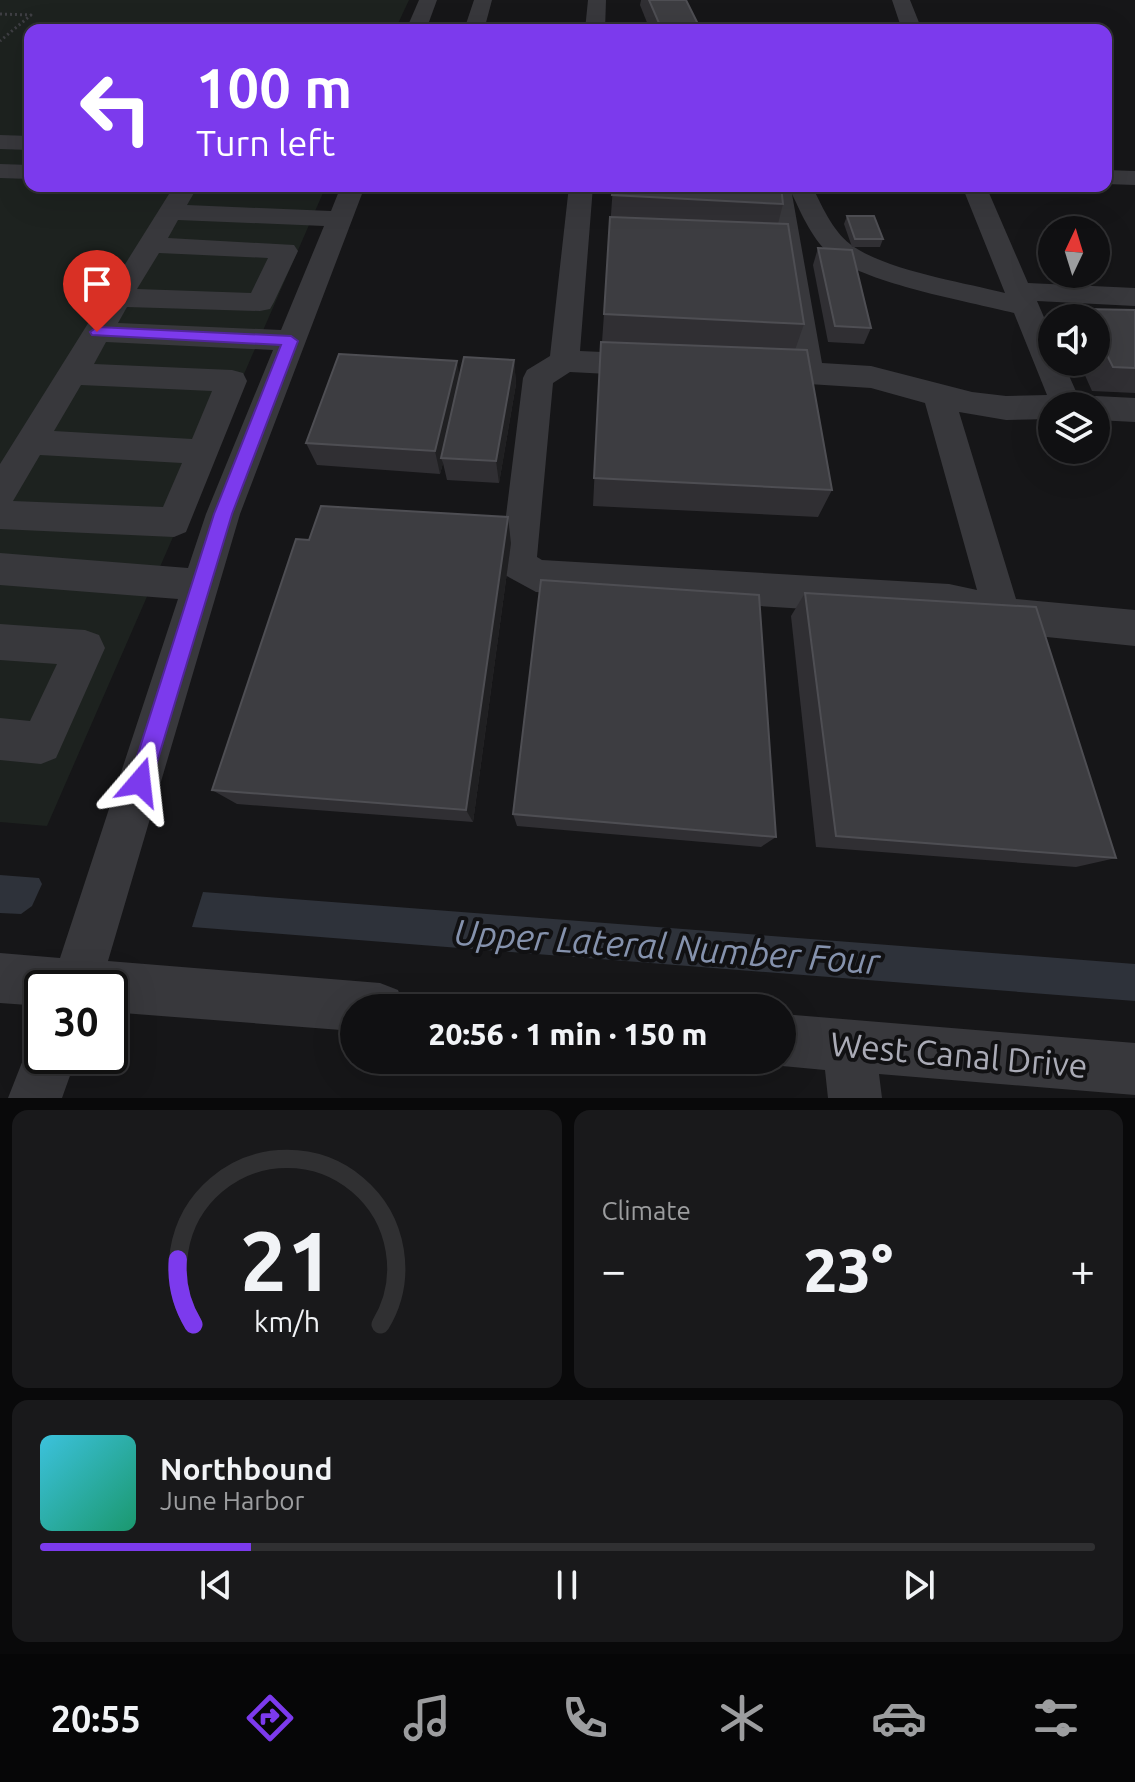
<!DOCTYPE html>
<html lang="en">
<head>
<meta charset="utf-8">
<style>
  body { margin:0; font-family:Ubuntu,sans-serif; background:#19191b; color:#f1f3f6; height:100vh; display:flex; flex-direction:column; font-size:30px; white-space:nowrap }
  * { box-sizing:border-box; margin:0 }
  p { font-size:26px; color:#9c9d9f }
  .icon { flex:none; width:44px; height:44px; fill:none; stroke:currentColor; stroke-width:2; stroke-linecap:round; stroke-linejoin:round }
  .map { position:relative; height:1098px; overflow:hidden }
  .panel { display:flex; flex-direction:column; gap:12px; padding:12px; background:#09090a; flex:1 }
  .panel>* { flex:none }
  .banner { position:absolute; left:24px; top:24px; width:1088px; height:168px; border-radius:16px; box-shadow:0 8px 32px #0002,0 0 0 2px #303032; background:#7c3aed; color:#fff; overflow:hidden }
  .needle { width:52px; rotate:4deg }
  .tools { position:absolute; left:1038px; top:216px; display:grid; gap:16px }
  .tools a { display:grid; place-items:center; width:72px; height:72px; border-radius:50%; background:#101012; box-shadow:0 8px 32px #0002,0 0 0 2px #303032; font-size:40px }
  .speed { position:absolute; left:24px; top:970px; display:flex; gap:16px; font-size:40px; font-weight:700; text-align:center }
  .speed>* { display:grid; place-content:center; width:104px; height:104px; border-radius:50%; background:#101012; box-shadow:0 8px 32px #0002,0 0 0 2px #303032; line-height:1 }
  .speed .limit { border:4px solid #111; border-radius:12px; background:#fff; color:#111 }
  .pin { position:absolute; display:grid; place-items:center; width:68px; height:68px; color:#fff; margin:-82px -34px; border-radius:50% 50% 50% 0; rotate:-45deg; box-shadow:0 0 8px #0007 }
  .pin .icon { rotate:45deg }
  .me { position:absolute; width:88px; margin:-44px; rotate:17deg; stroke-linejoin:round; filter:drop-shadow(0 0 6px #0008) }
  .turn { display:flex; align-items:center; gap:28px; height:168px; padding:0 40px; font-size:36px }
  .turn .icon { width:104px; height:104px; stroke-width:2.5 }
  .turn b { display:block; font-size:56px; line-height:68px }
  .big { font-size:60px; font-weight:800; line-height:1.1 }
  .panel .widget { flex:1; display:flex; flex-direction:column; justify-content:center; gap:12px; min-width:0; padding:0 28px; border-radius:16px; background:#19191b }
  .panel .dial { align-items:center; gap:0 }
  .dial svg { height:208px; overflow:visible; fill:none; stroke:#303032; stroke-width:7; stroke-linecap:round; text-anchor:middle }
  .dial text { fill:#f1f3f6; stroke:none }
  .song { display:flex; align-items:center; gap:24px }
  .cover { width:96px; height:96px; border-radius:12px; background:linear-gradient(135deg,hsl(190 70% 55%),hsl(160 70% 35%)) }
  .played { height:8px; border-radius:4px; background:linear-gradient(90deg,#7c3aed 20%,#303032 20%) }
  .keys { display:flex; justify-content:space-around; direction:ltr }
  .heat { display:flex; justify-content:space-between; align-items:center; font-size:44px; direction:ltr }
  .panel .tiles { flex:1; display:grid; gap:12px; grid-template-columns:1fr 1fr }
  .widget:last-child { grid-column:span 2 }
  .trip { position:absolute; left:340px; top:994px; width:456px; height:80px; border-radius:40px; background:#101012; box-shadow:0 8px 32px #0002,0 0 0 2px #303032; font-weight:800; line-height:80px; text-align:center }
  .tabs { display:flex; height:128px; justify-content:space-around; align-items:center; background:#060607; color:#9c9d9f }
  .tabs .icon { width:56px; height:56px }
  .tabs .selected { color:#7c3aed }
  .tabs b { font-size:36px; color:#f1f3f6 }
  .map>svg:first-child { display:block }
  .green { fill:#1d221f }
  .water { fill:#2e323a }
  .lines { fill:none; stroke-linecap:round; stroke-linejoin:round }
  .path { stroke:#3e3e43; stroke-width:3; stroke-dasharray:2 3; stroke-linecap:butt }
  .minor { fill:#38383c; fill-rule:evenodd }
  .wall { fill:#302f33 }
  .shaded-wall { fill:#202022 }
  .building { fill:#3d3d41; stroke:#4e4e53; stroke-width:2 }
  .route { fill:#7c3aed; stroke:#51269a; stroke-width:2 }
  .labels { text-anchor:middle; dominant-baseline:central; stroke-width:8; stroke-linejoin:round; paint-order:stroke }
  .near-street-label { font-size:34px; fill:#aaabb6; stroke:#111113 }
  .near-water-label { font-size:36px; font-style:italic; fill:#8592ad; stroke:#111113 }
</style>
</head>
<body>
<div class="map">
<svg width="1135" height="1098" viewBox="0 0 1135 1098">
  <rect width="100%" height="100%" fill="#161618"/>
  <path class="green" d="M0,0H409L395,30H30V186H326L47,826L0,822Z"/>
  <g class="water">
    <path d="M0,875L39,878L42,884L32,906L21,914L0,913Z"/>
    <path d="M203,892L1135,964V1001L192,927Z"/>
  </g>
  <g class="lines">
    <path class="path" d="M0,14L31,15L0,41"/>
    <g class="minor">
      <path d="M419,0H437L426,30H406Z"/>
      <path d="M474,0H492L484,30H464Z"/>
      <path d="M588,0H606L605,30H585Z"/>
      <path d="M892,0H910L922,30H902Z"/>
      <path d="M0,135L30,136V150L0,149Z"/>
      <path d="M0,164L30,165V179L0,178Z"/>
      <path d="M1106,170L1135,171V185L1106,184Z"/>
      <path d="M174,186H198L187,205L331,211L341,186H365L240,514L108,961L380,983L398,990L405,1008H354V1031L110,1012V988H42V1006L0,1003V953L60,958L178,599L0,585V553L188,568L206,514L273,350L106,342L94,364L232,370L243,373L247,381L186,532L174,537L0,529V464ZM178,220L324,226L281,330L118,323L127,307L260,311L270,309L274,302L298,251L294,245L168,238ZM159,253L268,258L251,293L137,289ZM81,385L212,391L192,439L54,431ZM40,455L182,463L163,507L13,501Z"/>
      <path d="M569,186H593L580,351L647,354L658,357L662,365L658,373L647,376L570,372L553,383L537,557L542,560L949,584L977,590L925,403L871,388L762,381L751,378L747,370L751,362L762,359L792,361L766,186H812C822,206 832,230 850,244C884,270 962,282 1005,293L962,186H986L1028,283L1135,288V306L1037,301L1052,336V362H1063L1082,405L1085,400L1096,396L1135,398V422L1096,420V406H1052V419L1006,420L959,412L1016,599L1135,610V646L1027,635L949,618L536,592L505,575L500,564L523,378L527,370L550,356ZM792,194C802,215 813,241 832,256C869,284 966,301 1014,313L1047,395L1006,396L972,392L871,366L822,363Z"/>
      <path d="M0,624L85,630L99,635L105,648L56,758L41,764L0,760V718L30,721L57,664L0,660Z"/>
      <path d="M782,1014L1135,1043V1095L879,1074L882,1098H828L825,1070L782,1066L768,1060H782Z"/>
      <path d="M42,1034V1056H77L62,1098H8L32,1037Z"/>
    </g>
  </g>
  <g class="wall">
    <path d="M641,0H686L701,30H650L640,5Z"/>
    <path d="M613,186L783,204L778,224L804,324L795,350L832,490L818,517L593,506L601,342H602Z"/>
    <path d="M847,216L883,239L880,247H852L844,224Z"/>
    <path d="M818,248L871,328L864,344L828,342L813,265Z"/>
    <path d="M1084,309L1135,310V393L1092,391L1079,362H1096V318H1077Z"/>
    <path d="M514,360L516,384L499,483L447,480L443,463L440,474L317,465L306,443L459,377Z"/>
    <path d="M511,543L473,822L237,804L212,790Z"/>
    <path d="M805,593L1116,858L1076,867L816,847L791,616Z"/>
    <path d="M513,814L776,837L761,847L517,826Z"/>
  </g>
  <g class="shaded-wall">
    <path d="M514,360L516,384L499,483L496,461Z"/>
    <path d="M457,361L461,385L441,458L443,463L440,474L435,451Z"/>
    <path d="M508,517L511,543L473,822L466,810Z"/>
  </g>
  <g class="building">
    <path d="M649,0H686L701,30H662Z"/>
    <path d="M613,186H781L783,204L612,195Z"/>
    <path d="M847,216H874L883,239H855Z"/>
    <path d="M610,217L788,224L804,324L604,314Z"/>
    <path d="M818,248L852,250L871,328L835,326Z"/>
    <path d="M1084,309L1135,310V368L1113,367L1096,333V318H1089Z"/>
    <path d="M601,342L807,350L832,490L594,478Z"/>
    <path d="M339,354L457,361L435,451L306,443Z"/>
    <path d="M464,357L514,360L496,461L441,458Z"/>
    <path d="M321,506L508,517L466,810L212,790L296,539L309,540Z"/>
    <path d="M541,580L759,595L776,837L513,814Z"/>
    <path d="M805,593L1036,607L1116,858L836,836Z"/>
  </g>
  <path class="route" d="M97,327L291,336L298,341L232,514L151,782L148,790L140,793L132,790L129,782L214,514L281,345L92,335L90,332Z"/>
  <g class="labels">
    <g class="near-street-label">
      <text transform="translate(959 1054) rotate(5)">West Canal Drive</text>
    </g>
    <g class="near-water-label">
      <text transform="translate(667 946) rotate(4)">Upper Lateral Number Four</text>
    </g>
  </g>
</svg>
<div class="tools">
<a><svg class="needle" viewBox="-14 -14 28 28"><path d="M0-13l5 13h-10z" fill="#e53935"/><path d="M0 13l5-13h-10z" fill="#9c9d9f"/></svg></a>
<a><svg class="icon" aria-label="sound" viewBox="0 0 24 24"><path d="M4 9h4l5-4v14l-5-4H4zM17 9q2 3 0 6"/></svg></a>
<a><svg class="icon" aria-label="layers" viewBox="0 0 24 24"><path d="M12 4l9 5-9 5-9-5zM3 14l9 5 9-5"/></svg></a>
</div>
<div class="speed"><div class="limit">30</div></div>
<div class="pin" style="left:97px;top:332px;background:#d93025"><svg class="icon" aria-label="arrive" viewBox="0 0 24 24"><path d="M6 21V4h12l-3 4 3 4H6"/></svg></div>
<svg class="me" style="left:140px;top:782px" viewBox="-20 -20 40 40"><path d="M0-17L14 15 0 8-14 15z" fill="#7c3aed" stroke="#fff" stroke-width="4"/></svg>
<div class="trip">20:56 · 1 min · 150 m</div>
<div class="banner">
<div class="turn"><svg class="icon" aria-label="left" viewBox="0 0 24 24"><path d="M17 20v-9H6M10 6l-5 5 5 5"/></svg><div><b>100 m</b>Turn left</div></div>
</div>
</div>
<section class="panel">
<div class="tiles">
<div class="widget dial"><svg viewBox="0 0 100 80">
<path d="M14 69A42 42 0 1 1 86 69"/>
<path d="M14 69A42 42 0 0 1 8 44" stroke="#7c3aed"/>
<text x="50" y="56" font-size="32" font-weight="700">21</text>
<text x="50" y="72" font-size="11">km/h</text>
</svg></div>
<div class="widget"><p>Climate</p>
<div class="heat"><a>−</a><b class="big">23°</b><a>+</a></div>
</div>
<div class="widget">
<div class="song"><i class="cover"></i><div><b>Northbound</b><p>June Harbor</p></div></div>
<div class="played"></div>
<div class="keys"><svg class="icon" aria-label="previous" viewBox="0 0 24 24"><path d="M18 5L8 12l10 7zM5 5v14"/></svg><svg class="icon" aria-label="pause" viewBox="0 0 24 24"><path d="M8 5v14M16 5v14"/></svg><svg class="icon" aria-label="next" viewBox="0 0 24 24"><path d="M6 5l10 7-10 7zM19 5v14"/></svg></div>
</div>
</div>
</section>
<nav class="tabs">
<b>20:55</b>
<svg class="icon selected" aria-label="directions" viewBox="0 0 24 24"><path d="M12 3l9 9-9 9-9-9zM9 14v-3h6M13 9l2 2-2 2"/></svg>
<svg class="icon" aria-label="music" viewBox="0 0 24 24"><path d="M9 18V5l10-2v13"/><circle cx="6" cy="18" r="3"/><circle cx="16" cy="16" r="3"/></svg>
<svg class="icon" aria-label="phone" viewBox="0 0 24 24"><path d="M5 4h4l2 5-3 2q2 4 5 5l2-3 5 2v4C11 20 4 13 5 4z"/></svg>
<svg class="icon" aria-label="climate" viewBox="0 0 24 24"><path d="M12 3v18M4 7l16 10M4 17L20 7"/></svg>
<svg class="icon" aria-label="car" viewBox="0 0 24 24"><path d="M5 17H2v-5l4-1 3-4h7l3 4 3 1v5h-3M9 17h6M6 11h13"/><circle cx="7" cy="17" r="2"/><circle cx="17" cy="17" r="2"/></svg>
<svg class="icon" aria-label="filters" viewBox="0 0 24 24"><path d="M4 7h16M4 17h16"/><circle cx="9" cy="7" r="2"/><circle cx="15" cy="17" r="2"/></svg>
</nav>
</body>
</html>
